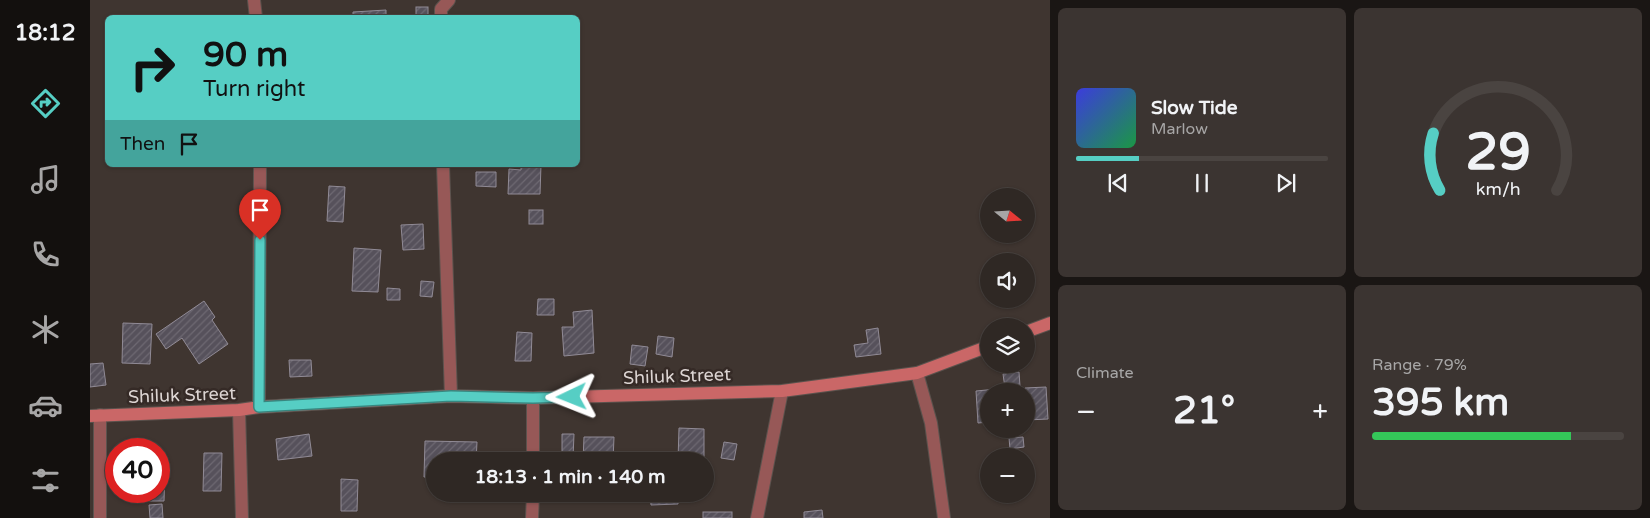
<!DOCTYPE html>
<html lang="en">
<head>
<meta charset="utf-8">
<style>
  body { margin:0; font-family:"Varela Round",sans-serif; background:#3b3431; color:#f1f3f6; height:100vh; display:flex; flex-direction:column; font-size:19px; white-space:nowrap }
  * { box-sizing:border-box; margin:0 }
  p { font-size:16px; color:#a7a6a6 }
  .icon { flex:none; width:28px; height:28px; fill:none; stroke:currentColor; stroke-width:2; stroke-linecap:round; stroke-linejoin:round }
  .map { position:relative; flex:1; overflow:hidden }
  .panel { display:flex; flex-direction:column; gap:8px; padding:8px; background:#1a1614; width:600px }
  .panel>* { flex:none }
  .guide { position:absolute; left:15px; top:15px; width:475px; height:152px; border-radius:8px; box-shadow:0 1px 4px #0004,0 0 0 1px #4a4441; background:#56cec4; color:#111; overflow:hidden }
  .needle { width:32px; rotate:108deg }
  .tools { position:absolute; left:890px; top:188px; display:grid; gap:10px }
  .tools a { display:grid; place-items:center; width:55px; height:55px; border-radius:50%; background:#2f2824; box-shadow:0 1px 4px #0004,0 0 0 1px #4a4441; font-size:25px }
  .speed { position:absolute; left:15px; top:438px; display:flex; gap:10px; font-size:25px; font-weight:700; text-align:center }
  .speed>* { display:grid; place-content:center; width:65px; height:65px; border-radius:50%; background:#2f2824; box-shadow:0 1px 4px #0004,0 0 0 1px #4a4441; line-height:1 }
  .speed .limit { border:8px solid #d22; background:#fff; color:#111 }
  .pin { position:absolute; display:grid; place-items:center; width:42px; height:42px; color:#fff; margin:-51px -21px; border-radius:50% 50% 50% 0; rotate:-45deg; box-shadow:0 0 5px #0007 }
  .pin .icon { rotate:45deg }
  .me { position:absolute; width:55px; margin:-28px; rotate:268deg; stroke-linejoin:round; filter:drop-shadow(0 0 4px #0008) }
  .turn { display:flex; align-items:center; gap:18px; height:105px; padding:0 15px; font-size:22px }
  .turn .icon { width:65px; height:65px; stroke-width:2.5 }
  .turn b { display:block; font-size:35px; line-height:42px }
  .then { display:flex; align-items:center; height:48px; padding:0 15px; background:#0003; gap:10px; font-size:19px }
  .big { font-size:38px; font-weight:700; line-height:1.1 }
  .panel .widget { flex:1; display:flex; flex-direction:column; justify-content:center; gap:8px; min-width:0; padding:0 18px; border-radius:8px; background:#3b3431 }
  .panel .dial { align-items:center; gap:0 }
  .dial svg { height:130px; overflow:visible; fill:none; stroke:#4a4441; stroke-width:7; stroke-linecap:round; text-anchor:middle }
  .dial text { fill:#f1f3f6; stroke:none }
  .song { display:flex; align-items:center; gap:15px }
  .cover { width:60px; height:60px; border-radius:8px; background:linear-gradient(135deg,hsl(240 70% 55%),hsl(140 70% 35%)) }
  .played { height:5px; border-radius:2px; background:linear-gradient(90deg,#56cec4 25%,#4a4441 25%) }
  .keys { display:flex; justify-content:space-around; direction:ltr }
  .heat { display:flex; justify-content:space-between; align-items:center; font-size:28px; direction:ltr }
  .charge { height:8px; border-radius:4px; background:linear-gradient(90deg,#34c759 79%,#4a4441 0) }
  .panel .tiles { flex:1; display:grid; gap:8px; grid-template-columns:repeat(2,1fr) }
  .trip { position:absolute; left:336px; top:452px; width:288px; height:50px; border-radius:25px; background:#2f2824; box-shadow:0 1px 4px #0004,0 0 0 1px #4a4441; font-weight:700; line-height:50px; text-align:center }
  main { display:flex; flex:1; min-height:0 }
  .dock { display:flex; flex-direction:column; width:90px; justify-content:space-around; align-items:center; background:#13100e; color:#a7a6a6 }
  .dock .icon { width:35px; height:35px }
  .dock .active { color:#56cec4 }
  .dock b { font-size:22px; color:#f1f3f6 }
  .map>svg:first-child { display:block }
  .building { fill:url(#building-hatch); stroke:#918b96 }
  .lines { fill:none; stroke-linecap:round; stroke-linejoin:round }
  .street-casing { stroke:#5b524d; stroke-width:14 }
  .secondary-casing { stroke:#5b524d; stroke-width:14 }
  .street { stroke:#975857; stroke-width:12 }
  .secondary { stroke:#ca6767; stroke-width:12 }
  .route-casing { stroke:#38867f; stroke-width:12 }
  .route { stroke:#56cec4; stroke-width:9 }
  .labels { text-anchor:middle; dominant-baseline:central; stroke-width:5; stroke-linejoin:round; paint-order:stroke }
  .street-label { font-size:18px; fill:#dcd4d2; stroke:#352a26 }
</style>
</head>
<body>
<main>
<nav class="dock">
<b>18:12</b>
<svg class="icon active" aria-label="directions" viewBox="0 0 24 24"><path d="M12 3l9 9-9 9-9-9zM9 14v-3h6M13 9l2 2-2 2"/></svg>
<svg class="icon" aria-label="music" viewBox="0 0 24 24"><path d="M9 18V5l10-2v13"/><circle cx="6" cy="18" r="3"/><circle cx="16" cy="16" r="3"/></svg>
<svg class="icon" aria-label="phone" viewBox="0 0 24 24"><path d="M5 4h4l2 5-3 2q2 4 5 5l2-3 5 2v4C11 20 4 13 5 4z"/></svg>
<svg class="icon" aria-label="climate" viewBox="0 0 24 24"><path d="M12 3v18M4 7l16 10M4 17L20 7"/></svg>
<svg class="icon" aria-label="car" viewBox="0 0 24 24"><path d="M5 17H2v-5l4-1 3-4h7l3 4 3 1v5h-3M9 17h6M6 11h13"/><circle cx="7" cy="17" r="2"/><circle cx="17" cy="17" r="2"/></svg>
<svg class="icon" aria-label="filters" viewBox="0 0 24 24"><path d="M4 7h16M4 17h16"/><circle cx="9" cy="7" r="2"/><circle cx="15" cy="17" r="2"/></svg>
</nav>
<div class="map">
<svg width="960" height="518" viewBox="0 0 960 518">
  <defs>
    <pattern id="building-hatch" width="6" height="6" patternUnits="userSpaceOnUse" patternTransform="scale(1.25)"><rect width="6" height="6" fill="#56515b"/><path d="M-1 1l2-2M0 6l6-6M5 7l2-2" fill="none" stroke="#6e6972"/></pattern>
  </defs>
  <rect width="100%" height="100%" fill="#3f3530"/>
  <g class="building">
    <rect x="326" y="7" width="12" height="11"/>
    <path d="M296,10V18H263V12Z"/>
    <path d="M431,165H451L450,194H418L419,169L431,170Z"/>
    <path d="M386,172H406V187L386,186Z"/>
    <path d="M239,186L255,187L253,222L237,221Z"/>
    <rect x="439" y="210" width="14" height="14"/>
    <path d="M333,224L334,249L313,250L311,225Z"/>
    <path d="M264,248L291,250L288,292L262,291Z"/>
    <path d="M331,281L344,282L342,297L330,296Z"/>
    <path d="M297,288L310,289V300H297Z"/>
    <path d="M448,299H464V315H447Z"/>
    <path d="M114,301L125,317L122,320L138,344L109,364L92,338L76,349L66,334Z"/>
    <path d="M502,310L504,353L474,356L472,327H484L483,312Z"/>
    <path d="M33,323L62,324L60,364L32,363Z"/>
    <path d="M788,328L791,354L766,357L764,345L778,343L776,330Z"/>
    <path d="M427,332L442,333L441,361H425Z"/>
    <path d="M568,336L584,338L582,357L566,354Z"/>
    <path d="M542,345L558,347L555,366L540,364Z"/>
    <path d="M199,360H221L222,376L200,377Z"/>
    <path d="M13,363L16,385L0,387V364Z"/>
    <path d="M929,372L930,386L915,388L913,374Z"/>
    <path d="M956,387L958,419L937,420L935,388Z"/>
    <path d="M907,389V391H899V422L888,423L886,391Z"/>
    <path d="M589,428L614,429V461H588Z"/>
    <path d="M219,434L222,456L188,460L186,439Z"/>
    <path d="M472,434H484L483,458L472,457Z"/>
    <path d="M494,437H524L523,461H493Z"/>
    <path d="M933,437L934,447L920,449L919,438Z"/>
    <path d="M335,441L387,442L386,461H345V477H334Z"/>
    <path d="M634,442L647,444L644,460L631,458Z"/>
    <path d="M114,453H132L131,491H113Z"/>
    <path d="M69,468H75L74,501H46V491H69Z"/>
    <path d="M251,479L268,480L267,511H251Z"/>
    <path d="M560,494H588V504L561,505Z"/>
    <path d="M72,504L73,518H60L59,505Z"/>
    <path d="M732,510L733,518H714V512Z"/>
    <rect x="613" y="512" width="29" height="6"/>
  </g>
  <g class="lines">
    <g class="street-casing">
      <g id="street">
        <path d="M164,0L166,18"/>
        <path d="M351,18V9L359,0"/>
        <path d="M353,165L361,396"/>
        <path d="M827,373L841,423L854,518"/>
        <path d="M169,407L170,165"/>
        <path d="M149,410L152,518"/>
        <path d="M443,461V398"/>
        <path d="M10,518V415"/>
        <path d="M442,518L443,494"/>
        <path d="M667,518L692,391"/>
      </g>
    </g>
    <g class="secondary-casing">
      <g id="secondary">
        <path d="M936,332L960,323"/>
        <path d="M0,416L149,410L169,407L361,396L443,398L692,391L827,373L899,346"/>
      </g>
    </g>
    <use href="#street" class="street"/>
    <use href="#secondary" class="secondary"/>
  </g>
  <g class="lines">
    <g class="route-casing">
      <path id="route" d="M170,240L169,407L361,396L443,398L482,397"/>
    </g>
    <use href="#route" class="route"/>
  </g>
  <g class="labels">
    <g class="street-label">
      <text transform="translate(587 376) rotate(-2)">Shiluk Street</text>
      <text transform="translate(92 395) rotate(-2)">Shiluk Street</text>
    </g>
  </g>
</svg>
<div class="tools">
<a><svg class="needle" viewBox="-14 -14 28 28"><path d="M0-13l5 13h-10z" fill="#e53935"/><path d="M0 13l5-13h-10z" fill="#a7a6a6"/></svg></a>
<a><svg class="icon" aria-label="sound" viewBox="0 0 24 24"><path d="M4 9h4l5-4v14l-5-4H4zM17 9q2 3 0 6"/></svg></a>
<a><svg class="icon" aria-label="layers" viewBox="0 0 24 24"><path d="M12 4l9 5-9 5-9-5zM3 14l9 5 9-5"/></svg></a>
<a>+</a>
<a>−</a>
</div>
<div class="speed"><div class="limit">40</div></div>
<div class="pin" style="left:170px;top:240px;background:#d93025"><svg class="icon" aria-label="arrive" viewBox="0 0 24 24"><path d="M6 21V4h12l-3 4 3 4H6"/></svg></div>
<svg class="me" style="left:482px;top:397px" viewBox="-20 -20 40 40"><path d="M0-17L14 15 0 8-14 15z" fill="#56cec4" stroke="#fff" stroke-width="4"/></svg>
<div class="trip">18:13 · 1 min · 140 m</div>
<div class="guide">
<div class="turn"><svg class="icon" aria-label="right" viewBox="0 0 24 24"><path d="M7 20v-9h11M14 6l5 5-5 5"/></svg><div><b>90 m</b>Turn right</div></div>
<div class="then">Then<svg class="icon" aria-label="arrive" viewBox="0 0 24 24"><path d="M6 21V4h12l-3 4 3 4H6"/></svg></div>
</div>
</div>
<section class="panel">
<div class="tiles">
<div class="widget">
<div class="song"><i class="cover"></i><div><b>Slow Tide</b><p>Marlow</p></div></div>
<div class="played"></div>
<div class="keys"><svg class="icon" aria-label="previous" viewBox="0 0 24 24"><path d="M18 5L8 12l10 7zM5 5v14"/></svg><svg class="icon" aria-label="pause" viewBox="0 0 24 24"><path d="M8 5v14M16 5v14"/></svg><svg class="icon" aria-label="next" viewBox="0 0 24 24"><path d="M6 5l10 7-10 7zM19 5v14"/></svg></div>
</div>
<div class="widget dial"><svg viewBox="0 0 100 80">
<path d="M14 69A42 42 0 1 1 86 69"/>
<path d="M14 69A42 42 0 0 1 10 34" stroke="#56cec4"/>
<text x="50" y="56" font-size="32" font-weight="700">29</text>
<text x="50" y="72" font-size="11">km/h</text>
</svg></div>
<div class="widget"><p>Climate</p>
<div class="heat"><a>−</a><b class="big">21°</b><a>+</a></div>
</div>
<div class="widget"><p>Range · 79%</p><b class="big">395 km</b><div class="charge"></div></div>
</div>
</section>
</main>
</body>
</html>
